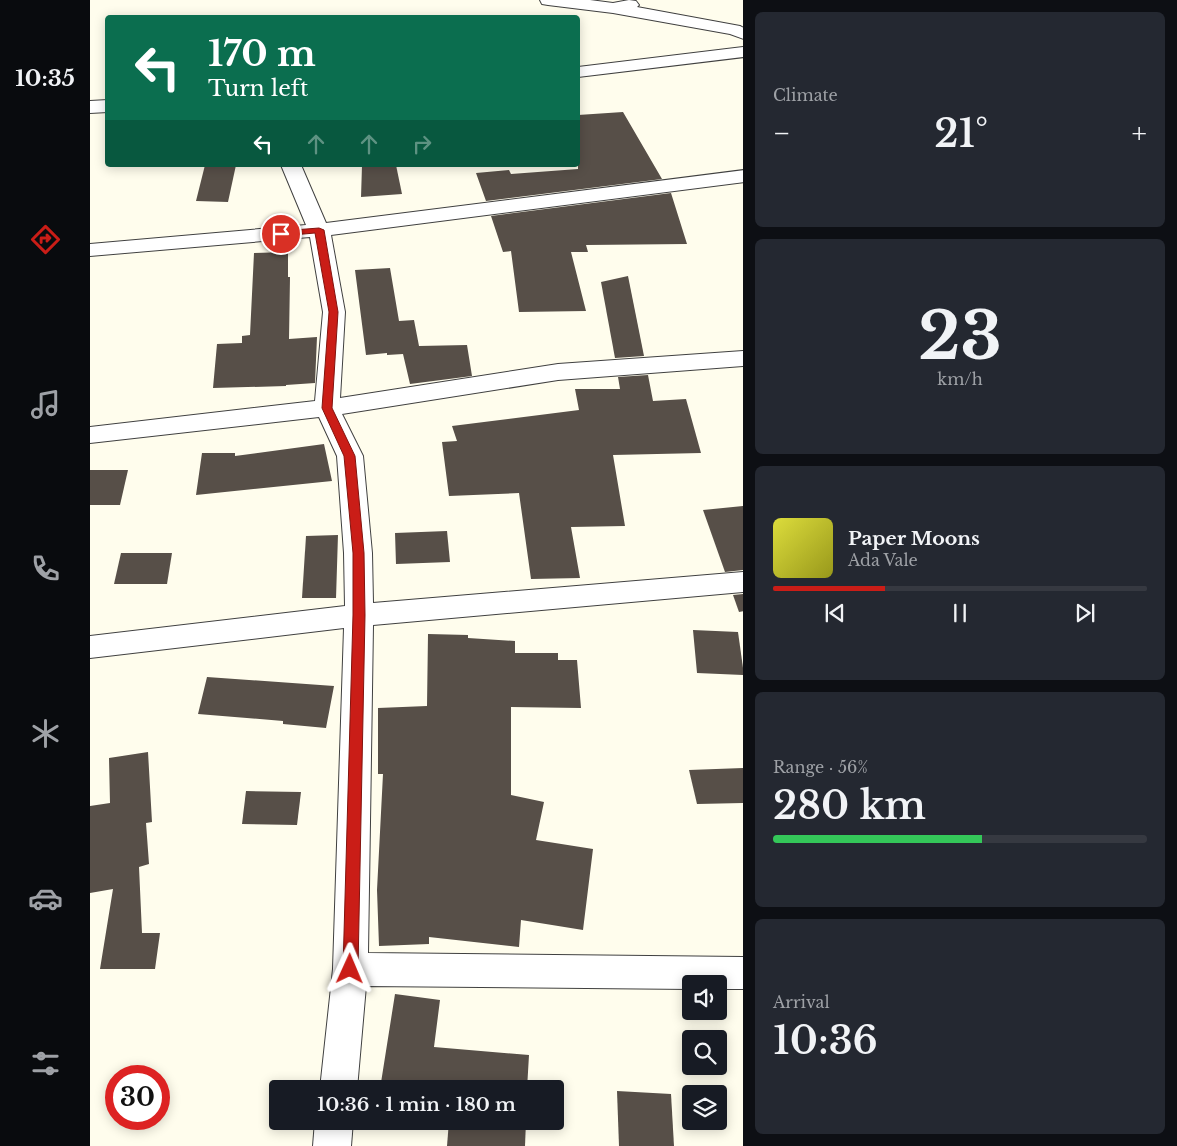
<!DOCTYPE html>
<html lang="en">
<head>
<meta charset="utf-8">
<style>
  body { margin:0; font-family:"Libre Baskerville",serif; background:#242831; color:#f1f3f6; height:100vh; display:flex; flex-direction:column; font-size:19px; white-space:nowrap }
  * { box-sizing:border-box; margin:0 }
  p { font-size:16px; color:#9ea1a6 }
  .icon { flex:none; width:28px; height:28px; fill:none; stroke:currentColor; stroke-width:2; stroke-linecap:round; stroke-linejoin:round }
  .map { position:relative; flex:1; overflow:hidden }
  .panel { display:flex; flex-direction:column; gap:12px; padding:12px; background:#0d0f14; width:434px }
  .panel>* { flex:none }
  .banner { position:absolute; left:15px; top:15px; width:475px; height:152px; border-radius:5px; box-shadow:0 2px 12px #0003; background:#0b6e4f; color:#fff; overflow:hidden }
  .tools { position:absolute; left:592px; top:975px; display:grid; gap:10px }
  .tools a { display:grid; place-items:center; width:45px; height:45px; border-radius:5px; background:#171b24; box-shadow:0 2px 12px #0003; font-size:25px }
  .speed { position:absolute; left:15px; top:1065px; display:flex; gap:10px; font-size:25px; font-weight:700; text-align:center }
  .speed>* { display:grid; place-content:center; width:65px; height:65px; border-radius:50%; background:#171b24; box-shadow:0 2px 12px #0003; line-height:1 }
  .speed .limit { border:8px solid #d22; background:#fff; color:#111 }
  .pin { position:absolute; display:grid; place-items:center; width:42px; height:42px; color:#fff; margin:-21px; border:2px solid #fff; border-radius:50%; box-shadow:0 1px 5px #0007 }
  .me { position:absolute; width:55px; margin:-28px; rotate:1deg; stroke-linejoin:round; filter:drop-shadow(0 0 4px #0008) }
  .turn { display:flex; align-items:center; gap:18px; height:105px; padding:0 20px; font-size:22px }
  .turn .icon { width:65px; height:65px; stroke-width:2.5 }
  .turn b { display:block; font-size:35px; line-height:42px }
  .lanes { display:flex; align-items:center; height:48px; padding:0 20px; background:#0003; justify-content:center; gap:25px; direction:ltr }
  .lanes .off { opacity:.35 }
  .big { font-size:38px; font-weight:600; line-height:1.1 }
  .panel .tile { flex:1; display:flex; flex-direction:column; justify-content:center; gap:8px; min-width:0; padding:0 18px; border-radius:8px; background:#242831 }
  .panel .dial { align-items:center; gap:0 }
  .dial b { font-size:65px; line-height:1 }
  .song { display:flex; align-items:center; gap:15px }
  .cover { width:60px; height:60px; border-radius:8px; background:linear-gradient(135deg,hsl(60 70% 55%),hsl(60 70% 35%)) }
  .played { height:5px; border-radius:2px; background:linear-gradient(90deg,#ca1d17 30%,#363941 30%) }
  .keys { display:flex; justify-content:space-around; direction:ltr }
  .heat { display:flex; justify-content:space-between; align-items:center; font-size:28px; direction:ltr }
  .charge { height:8px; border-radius:4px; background:linear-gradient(90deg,#34c759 56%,#363941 0) }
  .trip { position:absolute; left:179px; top:1080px; width:295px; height:50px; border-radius:5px; background:#171b24; box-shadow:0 2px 12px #0003; font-weight:600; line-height:50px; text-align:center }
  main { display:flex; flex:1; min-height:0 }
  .dock { display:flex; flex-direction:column; width:90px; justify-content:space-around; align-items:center; background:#090b0e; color:#9ea1a6 }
  .dock .icon { width:35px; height:35px }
  .dock .active { color:#ca1d17 }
  .dock b { font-size:22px; color:#f1f3f6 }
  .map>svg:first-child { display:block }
  .building { fill:#574f48 }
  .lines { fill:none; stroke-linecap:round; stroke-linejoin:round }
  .street-casing { stroke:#404040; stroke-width:2 }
  .street { fill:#fff; fill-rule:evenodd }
  .route { fill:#ca1d17; stroke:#83130f }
</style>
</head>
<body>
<main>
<nav class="dock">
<b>10:35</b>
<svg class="icon active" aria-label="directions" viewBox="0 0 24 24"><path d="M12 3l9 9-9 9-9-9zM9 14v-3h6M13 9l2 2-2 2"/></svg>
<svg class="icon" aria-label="music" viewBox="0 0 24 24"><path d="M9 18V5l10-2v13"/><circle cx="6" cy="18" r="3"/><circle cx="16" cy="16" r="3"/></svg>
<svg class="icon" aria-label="phone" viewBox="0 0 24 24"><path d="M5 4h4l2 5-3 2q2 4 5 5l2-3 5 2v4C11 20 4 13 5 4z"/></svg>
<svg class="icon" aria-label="climate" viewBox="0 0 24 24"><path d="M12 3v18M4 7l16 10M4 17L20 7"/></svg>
<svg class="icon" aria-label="car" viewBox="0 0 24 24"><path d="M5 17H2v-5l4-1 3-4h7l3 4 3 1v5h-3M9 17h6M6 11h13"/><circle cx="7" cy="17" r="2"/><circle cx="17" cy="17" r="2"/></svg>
<svg class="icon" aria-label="filters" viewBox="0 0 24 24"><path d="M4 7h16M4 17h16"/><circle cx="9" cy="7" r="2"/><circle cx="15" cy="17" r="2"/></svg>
</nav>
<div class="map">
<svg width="654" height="1146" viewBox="0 0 654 1146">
  <rect width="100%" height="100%" fill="#fffded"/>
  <g class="building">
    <path d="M533,112L572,179L396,201L386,173L419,170L421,174L488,169V115Z"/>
    <path d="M115,165H146L138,202L106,201Z"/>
    <path d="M272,165H306L312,194L271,197Z"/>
    <path d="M581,193L597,244L496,245L498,252H481L496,311L429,312L421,251L413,252L401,216Z"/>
    <path d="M198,252V277H200L199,339L227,337L225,383L196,385V386L123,388L127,344L152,343V336L160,335L164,253Z"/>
    <path d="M300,268L309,321L324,320L329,346L377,345L382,376L320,384L313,354L297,355V353L276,355L265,270Z"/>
    <path d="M538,276L554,356L525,358L511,282Z"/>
    <path d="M558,375L563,401L596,399L611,453L523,455L535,526L481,527L490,578L441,579L429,493L359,496L352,442L367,441L362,426L489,410L485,389H530L528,377Z"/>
    <path d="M234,444L242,481L106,495L112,453H145V456Z"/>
    <path d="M0,470H38L30,505H0Z"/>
    <path d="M654,506V570L635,572L613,510Z"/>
    <path d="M357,531L360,562L306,564L305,533Z"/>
    <path d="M248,535L246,598H212L216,536Z"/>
    <path d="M31,553H82L77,584H24Z"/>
    <path d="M654,594V611L649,612L643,595Z"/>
    <path d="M603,630L648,632L654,675L607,673Z"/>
    <path d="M338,634L378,635V638L425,641V653H468V660H487L491,708L421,707V795L454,802L446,840L503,849L493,930L431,920L429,947L339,937V944L289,946L287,890L293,774H288V708L337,706Z"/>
    <path d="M117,677L244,686L236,728L193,724V721L108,714Z"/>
    <path d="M58,752L62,822L56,823L59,864L49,867L52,933H70L65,969H10L23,889L0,893V806L20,803L19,758Z"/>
    <path d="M654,768V803L607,804L599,770Z"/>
    <path d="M156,791L211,792L207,825L152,824Z"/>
    <path d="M305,994L350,1000L344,1047L439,1055L437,1089H290Z"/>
    <path d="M527,1091L581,1094L584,1146H529Z"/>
    <path d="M359,1121H436L435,1146H357Z"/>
  </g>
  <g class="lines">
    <g class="street-casing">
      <g id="street">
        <path d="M450,0H500L523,3L539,0L546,1L549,5L547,7L650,26L654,28V39L640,34L523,13L458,5L452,4Z"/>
        <path d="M654,47V57L488,77V67Z"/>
        <path d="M18,100V112L0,113V101Z"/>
        <path d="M191,165H211L236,223L654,170V182L241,235L255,312L250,398L468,364L654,351V366L468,380L252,414L273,456L282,553L283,603L654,572V592L283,625L278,953L654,957V989H629V984H601V989L276,986L267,1089H230L243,969L254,628L0,658V636L255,606L254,553L247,456L229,417L0,443V427L225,401L233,312L220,237L0,256V244L216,225Z"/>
        <path d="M225,1121H263L261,1146H223Z"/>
      </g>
    </g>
    <use href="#street" class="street"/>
  </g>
  <path class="route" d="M229,228L234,230L248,312L242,408L265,456L274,553L275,615L268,969L265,974L260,976L255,974L253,969L263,615V553L254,456L232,408L239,312L225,233L191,236L187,234L191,231Z"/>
</svg>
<div class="tools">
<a><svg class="icon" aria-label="sound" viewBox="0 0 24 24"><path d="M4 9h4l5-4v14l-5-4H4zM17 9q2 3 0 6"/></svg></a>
<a><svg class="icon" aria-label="search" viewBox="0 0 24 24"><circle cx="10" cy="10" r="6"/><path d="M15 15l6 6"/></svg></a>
<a><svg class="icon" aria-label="layers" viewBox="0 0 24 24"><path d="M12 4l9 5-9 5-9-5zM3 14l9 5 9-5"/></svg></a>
</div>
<div class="speed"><div class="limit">30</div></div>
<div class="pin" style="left:191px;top:234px;background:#d93025"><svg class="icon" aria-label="arrive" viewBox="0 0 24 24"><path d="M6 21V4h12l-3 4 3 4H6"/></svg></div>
<svg class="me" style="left:260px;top:969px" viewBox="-20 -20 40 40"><path d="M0-17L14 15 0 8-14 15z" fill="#ca1d17" stroke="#fff" stroke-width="4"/></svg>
<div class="trip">10:36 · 1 min · 180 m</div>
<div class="banner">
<div class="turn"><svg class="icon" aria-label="left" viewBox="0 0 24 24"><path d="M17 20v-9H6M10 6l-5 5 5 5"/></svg><div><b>170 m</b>Turn left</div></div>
<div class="lanes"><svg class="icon" aria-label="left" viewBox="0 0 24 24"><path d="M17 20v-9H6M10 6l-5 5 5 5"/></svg><svg class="icon off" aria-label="ahead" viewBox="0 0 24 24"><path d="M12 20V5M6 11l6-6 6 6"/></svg><svg class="icon off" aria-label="ahead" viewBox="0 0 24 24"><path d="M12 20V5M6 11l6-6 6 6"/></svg><svg class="icon off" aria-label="right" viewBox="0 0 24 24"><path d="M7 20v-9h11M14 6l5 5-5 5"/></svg></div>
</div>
</div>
<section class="panel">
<div class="tile"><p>Climate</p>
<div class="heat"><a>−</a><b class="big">21°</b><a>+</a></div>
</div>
<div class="tile dial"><b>23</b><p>km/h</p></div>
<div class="tile">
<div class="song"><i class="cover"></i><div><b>Paper Moons</b><p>Ada Vale</p></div></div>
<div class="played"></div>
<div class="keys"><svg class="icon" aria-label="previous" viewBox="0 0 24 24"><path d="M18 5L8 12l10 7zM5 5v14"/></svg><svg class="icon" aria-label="pause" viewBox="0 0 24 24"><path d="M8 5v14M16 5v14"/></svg><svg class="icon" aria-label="next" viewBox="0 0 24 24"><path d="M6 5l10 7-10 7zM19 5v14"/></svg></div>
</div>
<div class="tile"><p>Range · 56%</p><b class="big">280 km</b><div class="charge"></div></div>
<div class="tile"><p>Arrival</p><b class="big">10:36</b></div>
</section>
</main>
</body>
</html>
